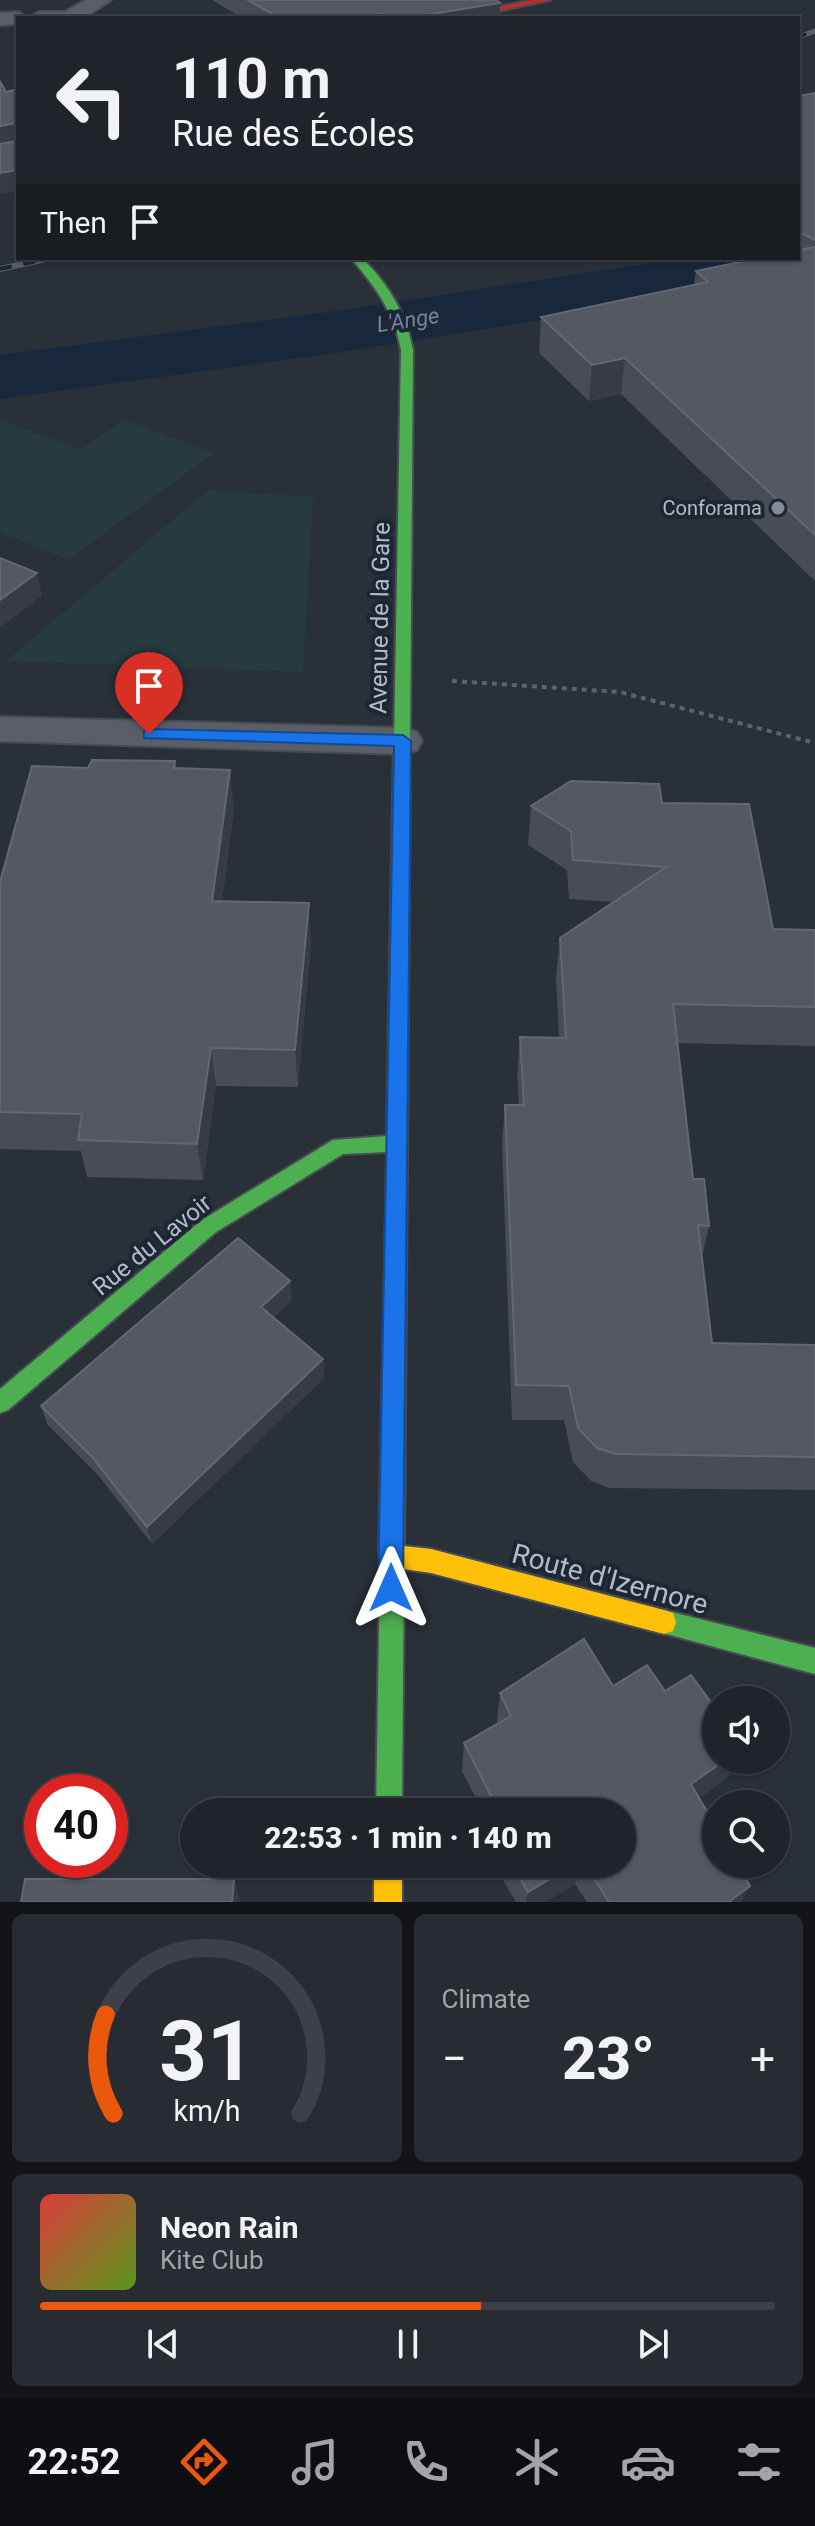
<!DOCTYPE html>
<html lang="en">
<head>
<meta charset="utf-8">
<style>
  body { margin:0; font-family:Roboto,sans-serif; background:#282c32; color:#f1f3f6; height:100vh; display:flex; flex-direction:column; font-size:30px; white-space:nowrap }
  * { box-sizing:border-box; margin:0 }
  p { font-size:26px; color:#a2a4a8 }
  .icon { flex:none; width:44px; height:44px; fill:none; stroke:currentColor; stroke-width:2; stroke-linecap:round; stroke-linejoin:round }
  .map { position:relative; height:1902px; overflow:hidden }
  .details { display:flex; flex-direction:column; gap:12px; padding:12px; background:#121417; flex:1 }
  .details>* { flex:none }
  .banner { position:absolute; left:16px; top:16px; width:784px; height:244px; border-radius:0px; box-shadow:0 2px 6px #0004,0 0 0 2px #3d4147; background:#20242a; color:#f1f3f6; overflow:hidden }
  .controls { position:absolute; left:702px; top:1686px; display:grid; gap:16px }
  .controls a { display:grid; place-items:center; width:88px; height:88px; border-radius:50%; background:#20242a; box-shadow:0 2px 6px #0004,0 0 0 2px #3d4147; font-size:40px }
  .speed { position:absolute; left:24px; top:1774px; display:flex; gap:16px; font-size:40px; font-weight:700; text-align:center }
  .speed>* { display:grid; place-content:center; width:104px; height:104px; border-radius:50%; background:#20242a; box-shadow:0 2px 6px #0004,0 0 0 2px #3d4147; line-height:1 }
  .speed .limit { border:12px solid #d22; background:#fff; color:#111 }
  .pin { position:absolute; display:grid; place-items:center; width:68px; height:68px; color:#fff; margin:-82px -34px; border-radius:50% 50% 50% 0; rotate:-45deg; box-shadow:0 0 8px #0007 }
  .pin .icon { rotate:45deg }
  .me { position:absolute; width:88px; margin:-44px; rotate:0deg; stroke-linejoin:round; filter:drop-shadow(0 0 6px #0008) }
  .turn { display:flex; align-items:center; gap:28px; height:168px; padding:0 24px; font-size:36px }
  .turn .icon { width:104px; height:104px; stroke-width:2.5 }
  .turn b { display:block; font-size:56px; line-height:68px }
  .then { display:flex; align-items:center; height:76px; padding:0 24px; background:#0003; gap:16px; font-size:30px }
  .big { font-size:60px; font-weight:800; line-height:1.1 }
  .details .tile { flex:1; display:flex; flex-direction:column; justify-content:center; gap:12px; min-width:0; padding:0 28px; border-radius:12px; background:#282c32 }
  .details .dial { align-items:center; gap:0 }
  .dial svg { height:208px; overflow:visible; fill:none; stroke:#3d4147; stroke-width:7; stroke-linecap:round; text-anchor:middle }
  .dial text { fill:#f1f3f6; stroke:none }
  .song { display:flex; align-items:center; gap:24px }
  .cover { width:96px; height:96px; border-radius:12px; background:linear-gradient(135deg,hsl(0 70% 55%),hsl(90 70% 35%)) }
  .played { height:8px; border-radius:4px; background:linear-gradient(90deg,#ea580c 60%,#3d4147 60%) }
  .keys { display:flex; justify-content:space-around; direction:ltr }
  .heat { display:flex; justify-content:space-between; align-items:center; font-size:44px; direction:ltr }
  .details .tiles { flex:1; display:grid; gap:12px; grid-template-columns:1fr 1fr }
  .tile:last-child { grid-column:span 2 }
  .trip { position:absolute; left:180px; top:1798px; width:456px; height:80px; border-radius:40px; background:#20242a; box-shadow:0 2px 6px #0004,0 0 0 2px #3d4147; font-weight:800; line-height:80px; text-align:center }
  .menu { display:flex; height:128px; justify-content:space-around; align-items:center; background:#0d0e11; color:#a2a4a8 }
  .menu .icon { width:56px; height:56px }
  .menu .selected { color:#ea580c }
  .menu b { font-size:36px; color:#f1f3f6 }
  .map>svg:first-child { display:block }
  .green { fill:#273a3e }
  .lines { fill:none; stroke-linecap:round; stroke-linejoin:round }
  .river { fill:#19273c; fill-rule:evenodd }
  .street-casing { stroke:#484c55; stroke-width:4 }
  .fast-casing { stroke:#484c55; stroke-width:4 }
  .slow-casing { stroke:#484c55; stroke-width:4 }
  .jam-casing { stroke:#484c55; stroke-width:4 }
  .path { stroke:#5c6268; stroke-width:4; stroke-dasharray:5 5; stroke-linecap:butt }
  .street { fill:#5a5e66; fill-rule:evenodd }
  .fast { fill:#4caf50; fill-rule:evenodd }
  .slow { fill:#ffc107; fill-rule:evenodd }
  .jam { fill:#c62828; fill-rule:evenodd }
  .rail-far1-casing { stroke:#595d64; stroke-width:5 }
  .rail-casing { stroke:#595d64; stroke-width:6 }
  .rail-far1 { stroke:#1d2633; stroke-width:3; stroke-dasharray:9; stroke-linecap:butt }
  .rail { stroke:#1d2633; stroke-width:4; stroke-dasharray:12; stroke-linecap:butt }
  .wall { fill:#474c55 }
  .shaded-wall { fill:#373c44 }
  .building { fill:#535861; stroke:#626872; stroke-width:2 }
  .route { fill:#1a73e8; stroke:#114b97; stroke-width:2 }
  .poi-dot { fill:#848b96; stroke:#1d2633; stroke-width:3 }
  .labels { text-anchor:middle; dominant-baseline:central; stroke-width:8; stroke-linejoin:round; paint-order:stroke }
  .far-poi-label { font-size:20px; fill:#b4bcc9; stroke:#1d2633; text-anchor:end }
  .far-water-label { font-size:22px; font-style:italic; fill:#6d86a8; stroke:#1d2633 }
  .street-label { font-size:24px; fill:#b4bcc9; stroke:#1d2633 }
  .near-street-label { font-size:28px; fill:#b4bcc9; stroke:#1d2633 }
</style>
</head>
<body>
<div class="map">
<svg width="815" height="1902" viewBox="0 0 815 1902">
  <rect width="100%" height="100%" fill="#2a3038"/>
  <g class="green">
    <path d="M0,420L81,449L125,420L214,453L68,560L0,532Z"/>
    <path d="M208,490L313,497L303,672L6,661Z"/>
  </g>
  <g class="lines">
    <path class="river" d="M815,238V276L336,353L0,399V355L336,311L683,258H798V240Z"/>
    <g class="street-casing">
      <g id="street">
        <path d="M86,0H111L84,18H29L39,12H65Z"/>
        <path d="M18,12L28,18H18V24L0,25V13Z"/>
        <path d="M0,717L403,728L417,732L422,741L417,750L403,754L0,741Z"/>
      </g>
    </g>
    <g class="fast-casing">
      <g id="fast">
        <path d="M351,258H362C389,285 406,313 413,350L407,1156L404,1162L397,1164L390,1162L387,1152L343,1154L216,1232L8,1410L0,1413V1389L202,1220L333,1140L387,1136L401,350C394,311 375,287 351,258Z"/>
        <path d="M392,1555L401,1559L404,1567L402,1812H376L380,1567L383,1559Z"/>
        <path d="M664,1610L815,1648V1674L655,1631L652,1622L655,1613Z"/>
      </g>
    </g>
    <g class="slow-casing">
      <g id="slow">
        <path d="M397,1148L404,1150L407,1156L404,1546L431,1549L664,1610L673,1613L676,1622L673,1631L664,1634L431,1573L403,1569L401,1575L392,1579L383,1575L379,1556L387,1156L390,1150Z"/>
        <rect x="374" y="1864" width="28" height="38"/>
      </g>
    </g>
    <g class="jam-casing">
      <path id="jam" d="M533,0H550L464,18H446Z"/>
    </g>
    <path class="path" d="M452,681L620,692L815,743"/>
    <use href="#street" class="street"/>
    <use href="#fast" class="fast"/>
    <use href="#slow" class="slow"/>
    <use href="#jam" class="jam"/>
    <g class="rail-far1-casing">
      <path id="rail-far1" d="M798,37L815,31"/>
    </g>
    <g class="rail-casing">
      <path id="rail" d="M0,269L51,258"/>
    </g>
    <use href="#rail-far1" class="rail-far1"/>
    <use href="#rail" class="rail"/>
  </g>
  <g class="wall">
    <path d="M212,0H496L499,18H242Z"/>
    <path d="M815,93V581L621,394L589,401L539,353L541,317L694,285L696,271L798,258V96Z"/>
    <path d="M175,761L176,768L234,808L222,901L311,942L298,1087L216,1086L203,1180L87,1177L81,1151L0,1149V882L88,768Z"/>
    <path d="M662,803L773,929L815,930V1046L677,1043L693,1179L709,1226L702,1257L712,1343L815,1345V1490L609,1488L591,1481L573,1462L564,1420H512L502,1143L505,1105H519L517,1075L520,1037L559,1038L556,977L560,938L613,902L569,899L567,870L528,845L531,806Z"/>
    <path d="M290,1281L291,1301L274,1317L323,1359L324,1378L152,1544L98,1475L47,1424L41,1406Z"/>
    <path d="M613,1686L665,1691L716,1760H737L731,1774L699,1798L741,1902H587L575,1884L545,1902H516L494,1864H622V1812H483L462,1771L464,1743L498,1723L497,1721L500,1693Z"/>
  </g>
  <g class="shaded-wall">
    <path d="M500,3L499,18H408Z"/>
    <path d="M17,123L18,143L0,147V126Z"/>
    <path d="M18,170V191L0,194V173Z"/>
    <path d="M625,358L621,394L589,401L592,365Z"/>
    <path d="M37,573L42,596L0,628V600Z"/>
    <path d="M230,770L234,808L217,939L212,901Z"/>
    <path d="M309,903L311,942L298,1087L295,1050Z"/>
    <path d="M211,1048L216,1086L203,1180L197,1144Z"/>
    <path d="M290,1281L291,1301L264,1326L261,1307Z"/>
    <path d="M323,1359L324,1378L152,1544L147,1527Z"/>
    <path d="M725,1760H737L731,1774L681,1811L691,1784Z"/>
    <path d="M574,1864H581L575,1884L545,1902H526L528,1892Z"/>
    <path d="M234,1879L240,1902H232Z"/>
    <path d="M750,1886L741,1902H729L730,1901Z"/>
  </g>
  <g class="building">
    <path d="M248,0H496L500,3L408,18H387L378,13L375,18H279Z"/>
    <path d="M0,81L6,92L18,89V170L0,173V144L17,141V123L0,126Z"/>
    <path d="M815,93V240L798,231V96Z"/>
    <path d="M815,247V535L625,358L592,365L541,317L708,282L696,271L759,258H798V250Z"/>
    <path d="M0,558L37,573L0,600Z"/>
    <path d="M92,760L175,761L174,768L230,770L212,901L309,903L295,1050L211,1048L197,1144L78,1140L82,1114L0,1112V882L32,766L88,768Z"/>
    <path d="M571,781L659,784L662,803L749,804L773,929L815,930V1007L673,1004L693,1179H704L709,1226L698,1225L712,1343L815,1345V1457L616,1454L597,1448L578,1428L569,1386L516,1385L505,1105H524L520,1037L566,1038L560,938L666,867L573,860L571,831L531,806Z"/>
    <path d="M238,1238L290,1281L261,1307L323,1359L147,1527L92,1457L41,1406Z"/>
    <path d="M584,1639L613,1686L647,1665L665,1691L691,1675L716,1709V1760H725L691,1784L716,1827V1864H737L750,1886L730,1901L731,1902H609L585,1864H622V1812H491L497,1808L464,1743L511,1716L500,1693Z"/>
    <path d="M512,1864H574L528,1892Z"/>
    <path d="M25,1879H234L232,1902H21Z"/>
  </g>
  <path class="route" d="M149,729L403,735L411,741L403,1588L400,1597L391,1601L382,1597L378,1588L394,746L144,738V730Z"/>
  <circle class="poi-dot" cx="778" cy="508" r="8"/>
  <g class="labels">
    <g class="far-poi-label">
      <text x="762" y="508">Conforama</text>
    </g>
    <g class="far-water-label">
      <text transform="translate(408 320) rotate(-9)">L'Ange</text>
    </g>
    <g class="street-label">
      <text transform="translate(380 618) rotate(-89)">Avenue de la Gare</text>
      <text transform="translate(152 1245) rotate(-39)">Rue du Lavoir</text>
    </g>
    <g class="near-street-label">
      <text transform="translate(610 1579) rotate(15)">Route d'Izernore</text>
    </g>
  </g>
</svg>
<div class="controls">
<a><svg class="icon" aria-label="sound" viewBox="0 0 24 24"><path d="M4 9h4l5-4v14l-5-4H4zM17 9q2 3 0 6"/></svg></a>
<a><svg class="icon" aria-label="search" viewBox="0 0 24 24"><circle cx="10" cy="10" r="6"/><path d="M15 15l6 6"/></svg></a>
</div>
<div class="speed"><div class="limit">40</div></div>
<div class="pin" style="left:149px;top:734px;background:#d93025"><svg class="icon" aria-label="arrive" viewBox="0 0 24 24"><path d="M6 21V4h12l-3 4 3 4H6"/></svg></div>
<svg class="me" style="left:391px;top:1588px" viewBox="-20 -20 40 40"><path d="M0-17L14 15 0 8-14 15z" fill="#1a73e8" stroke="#fff" stroke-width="4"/></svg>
<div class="trip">22:53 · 1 min · 140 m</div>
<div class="banner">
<div class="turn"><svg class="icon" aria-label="left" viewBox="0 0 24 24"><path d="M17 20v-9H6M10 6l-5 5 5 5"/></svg><div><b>110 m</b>Rue des Écoles</div></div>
<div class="then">Then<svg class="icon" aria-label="arrive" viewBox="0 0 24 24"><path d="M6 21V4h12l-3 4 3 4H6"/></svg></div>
</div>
</div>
<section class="details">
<div class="tiles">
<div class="tile dial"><svg viewBox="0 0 100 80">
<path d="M14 69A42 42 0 1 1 86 69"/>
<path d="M14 69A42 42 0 0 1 11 31" stroke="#ea580c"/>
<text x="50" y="56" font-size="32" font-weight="700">31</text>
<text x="50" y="72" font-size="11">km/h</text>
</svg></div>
<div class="tile"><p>Climate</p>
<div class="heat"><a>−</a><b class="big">23°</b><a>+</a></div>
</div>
<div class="tile">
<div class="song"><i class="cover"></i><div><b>Neon Rain</b><p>Kite Club</p></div></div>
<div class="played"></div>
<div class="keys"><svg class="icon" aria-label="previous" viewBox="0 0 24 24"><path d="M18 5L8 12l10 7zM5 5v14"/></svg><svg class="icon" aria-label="pause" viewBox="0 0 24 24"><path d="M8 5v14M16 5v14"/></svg><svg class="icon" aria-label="next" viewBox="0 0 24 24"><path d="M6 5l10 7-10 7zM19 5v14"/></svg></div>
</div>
</div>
</section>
<nav class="menu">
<b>22:52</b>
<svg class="icon selected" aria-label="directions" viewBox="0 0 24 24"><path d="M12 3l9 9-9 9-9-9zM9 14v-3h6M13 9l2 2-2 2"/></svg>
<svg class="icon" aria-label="music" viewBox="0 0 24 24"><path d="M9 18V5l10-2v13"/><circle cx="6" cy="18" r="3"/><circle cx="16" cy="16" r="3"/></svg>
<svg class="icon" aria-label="phone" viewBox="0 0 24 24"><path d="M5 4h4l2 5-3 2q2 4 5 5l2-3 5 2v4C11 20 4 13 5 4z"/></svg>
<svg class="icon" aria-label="climate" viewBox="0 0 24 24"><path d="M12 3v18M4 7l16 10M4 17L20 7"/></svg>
<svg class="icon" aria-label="car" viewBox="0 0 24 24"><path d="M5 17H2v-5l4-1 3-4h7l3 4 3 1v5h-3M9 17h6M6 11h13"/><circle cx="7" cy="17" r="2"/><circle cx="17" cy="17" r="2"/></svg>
<svg class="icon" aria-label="filters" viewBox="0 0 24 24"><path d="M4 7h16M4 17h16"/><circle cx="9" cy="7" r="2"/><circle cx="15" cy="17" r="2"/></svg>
</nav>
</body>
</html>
